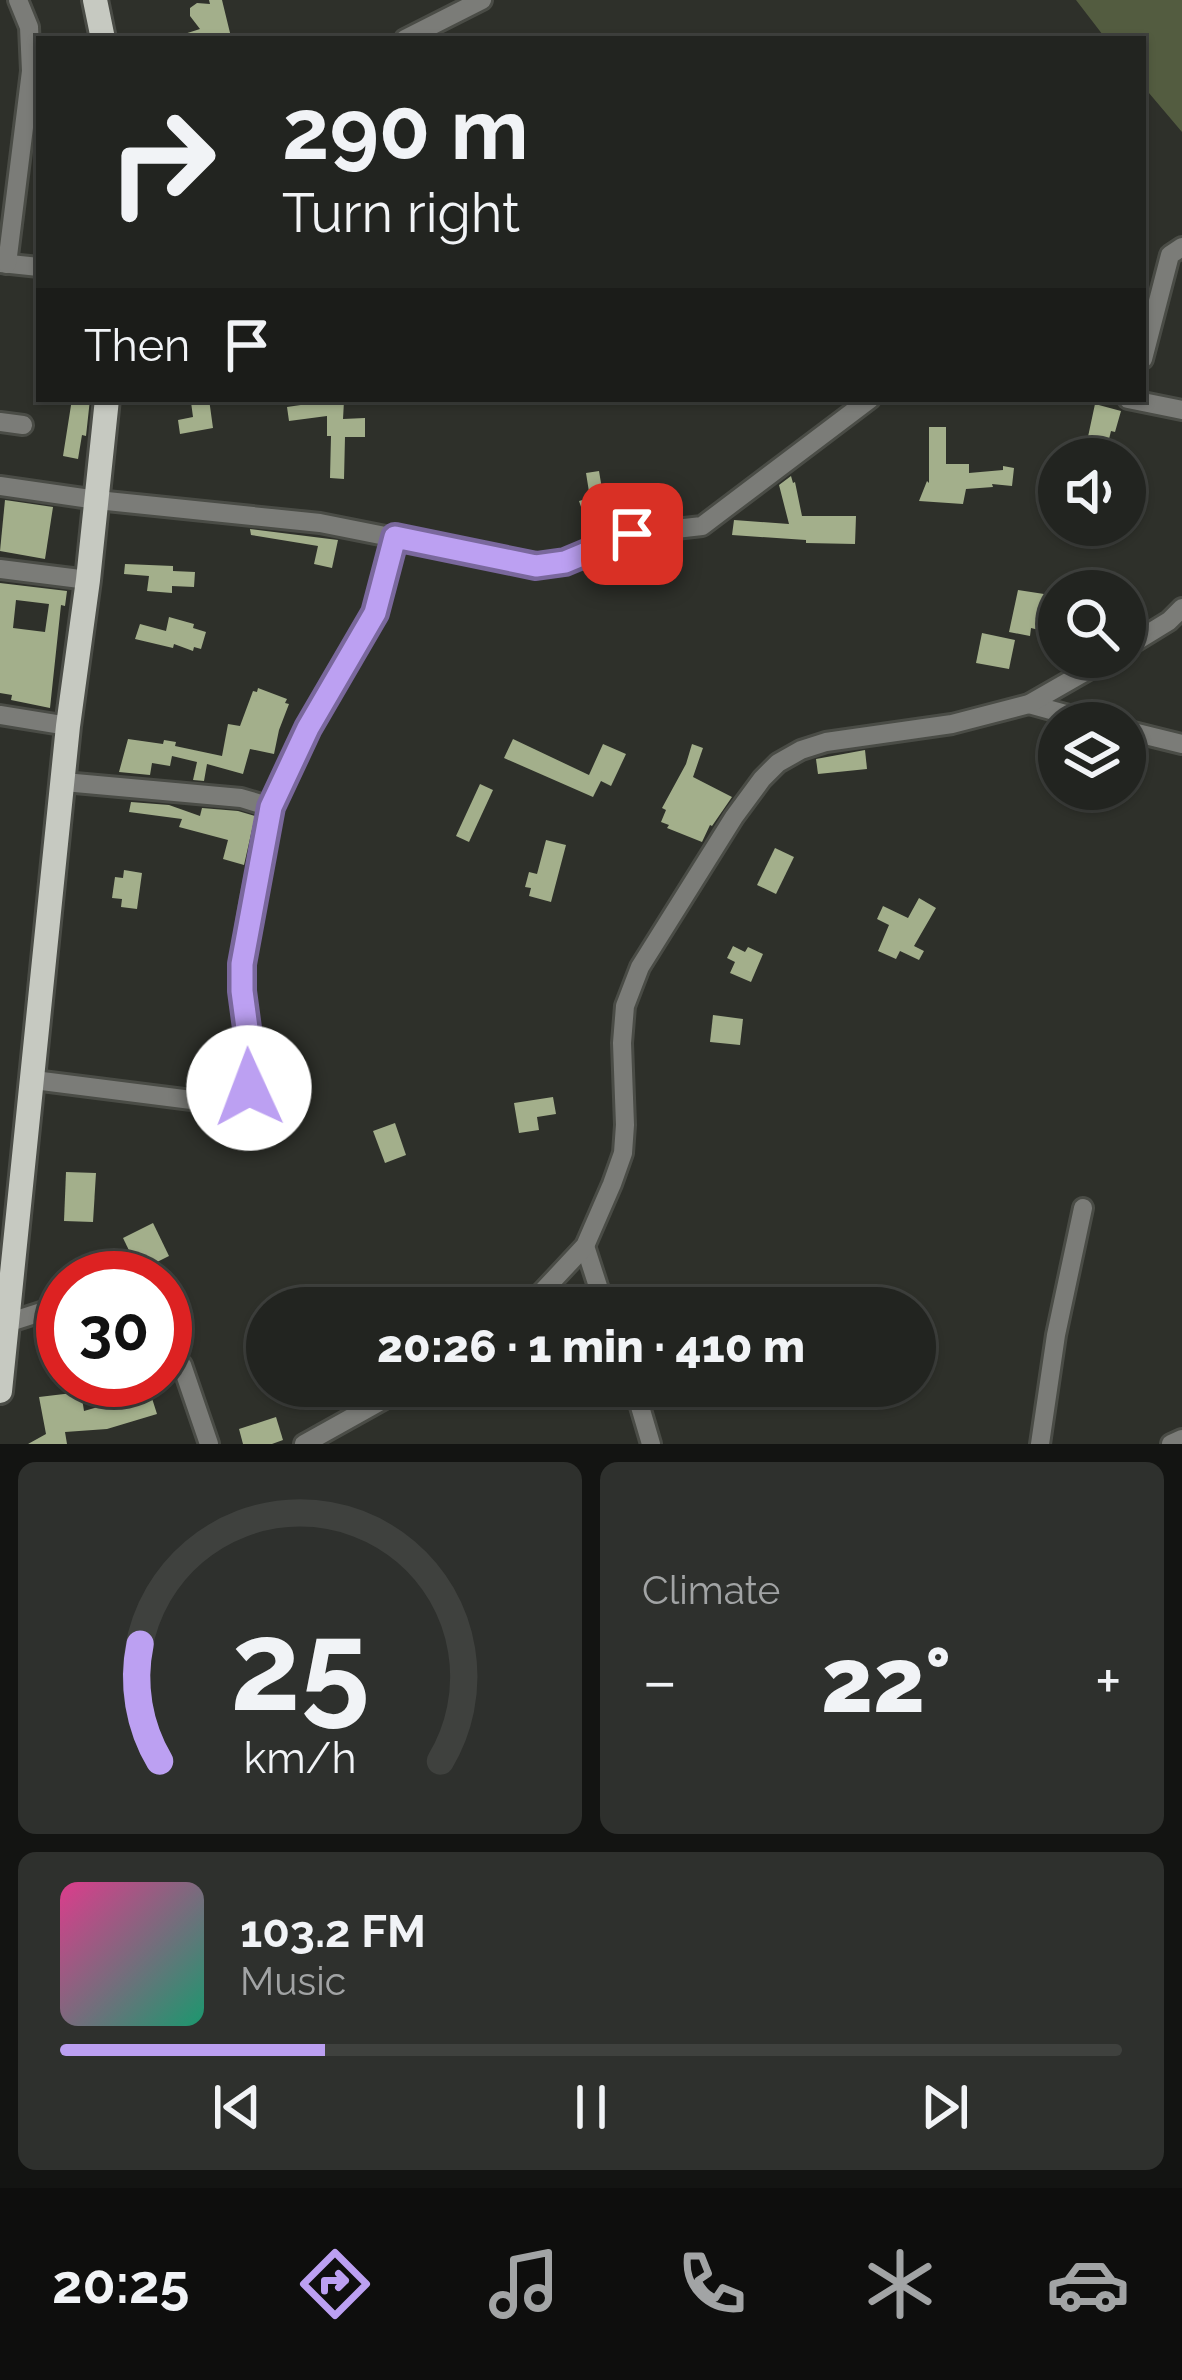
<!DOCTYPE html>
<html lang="en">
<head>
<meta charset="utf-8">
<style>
  body { margin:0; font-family:Raleway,sans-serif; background:#2e302d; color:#f1f3f6; height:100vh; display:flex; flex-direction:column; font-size:45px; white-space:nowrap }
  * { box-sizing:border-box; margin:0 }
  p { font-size:39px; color:#a2a4a5 }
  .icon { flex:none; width:66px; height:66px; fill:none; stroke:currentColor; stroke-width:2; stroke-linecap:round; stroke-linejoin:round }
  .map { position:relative; height:1444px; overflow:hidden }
  .details { display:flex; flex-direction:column; gap:18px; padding:18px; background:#131412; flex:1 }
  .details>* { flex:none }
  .top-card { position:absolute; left:36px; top:36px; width:1110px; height:366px; border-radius:0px; box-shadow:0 3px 9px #0004,0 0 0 3px #3f413e; background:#222420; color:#f1f3f6; overflow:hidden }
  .controls { position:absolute; left:1038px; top:438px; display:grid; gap:24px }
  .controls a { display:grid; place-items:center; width:108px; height:108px; border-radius:50%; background:#222420; box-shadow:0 3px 9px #0004,0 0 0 3px #3f413e; font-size:60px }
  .speed { position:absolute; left:36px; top:1251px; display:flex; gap:24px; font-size:60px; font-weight:700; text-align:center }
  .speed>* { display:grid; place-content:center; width:156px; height:156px; border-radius:50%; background:#222420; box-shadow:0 3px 9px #0004,0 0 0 3px #3f413e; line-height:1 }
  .speed .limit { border:18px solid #d22; background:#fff; color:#111 }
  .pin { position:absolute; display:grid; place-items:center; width:102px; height:102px; color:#fff; margin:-51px; border-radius:24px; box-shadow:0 6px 18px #0006 }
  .me { position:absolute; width:132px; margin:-66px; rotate:358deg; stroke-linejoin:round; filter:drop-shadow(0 0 9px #0008) }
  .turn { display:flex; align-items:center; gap:42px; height:252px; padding:0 48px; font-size:54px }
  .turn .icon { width:156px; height:156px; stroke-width:2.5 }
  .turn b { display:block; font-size:84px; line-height:102px }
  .then { display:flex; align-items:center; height:114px; padding:0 48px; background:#0003; gap:24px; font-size:45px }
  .big { font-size:90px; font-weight:800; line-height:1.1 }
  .details .widget { flex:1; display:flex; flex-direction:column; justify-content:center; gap:18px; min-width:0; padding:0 42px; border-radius:18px; background:#2e302d }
  .details .dial { align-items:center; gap:0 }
  .dial svg { height:312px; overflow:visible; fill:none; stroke:#3f413e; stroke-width:7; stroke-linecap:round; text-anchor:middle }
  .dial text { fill:#f1f3f6; stroke:none }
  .song { display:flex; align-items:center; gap:36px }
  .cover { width:144px; height:144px; border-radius:18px; background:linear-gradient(135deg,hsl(330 70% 55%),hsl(160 70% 35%)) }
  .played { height:12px; border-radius:6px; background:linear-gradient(90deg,#bca0f2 25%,#3f413e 25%) }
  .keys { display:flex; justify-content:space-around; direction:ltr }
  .heat { display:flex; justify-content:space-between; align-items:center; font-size:66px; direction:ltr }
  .details .tiles { flex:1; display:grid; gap:18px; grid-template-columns:1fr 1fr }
  .widget:last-child { grid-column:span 2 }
  .trip { position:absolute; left:246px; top:1287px; width:690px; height:120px; border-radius:60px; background:#222420; box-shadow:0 3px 9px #0004,0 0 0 3px #3f413e; font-weight:800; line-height:120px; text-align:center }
  .menu { display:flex; height:192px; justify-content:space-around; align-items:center; background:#0e0e0d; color:#a2a4a5 }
  .menu .icon { width:84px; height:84px }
  .menu .active { color:#bca0f2 }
  .menu b { font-size:54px; color:#f1f3f6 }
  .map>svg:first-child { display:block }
  .green { fill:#535c40 }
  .building { fill:#a3af8b; fill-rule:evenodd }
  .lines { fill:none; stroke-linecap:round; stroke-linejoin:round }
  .minor-casing { stroke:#4a4c46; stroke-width:24 }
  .major-casing { stroke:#4a4c46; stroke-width:30 }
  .minor { stroke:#7b7c78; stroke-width:18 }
  .major { stroke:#c6c9c1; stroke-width:24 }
  .route-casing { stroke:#7a689d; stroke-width:30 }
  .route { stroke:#bca0f2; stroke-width:21 }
</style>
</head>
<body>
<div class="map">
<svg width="1182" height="1444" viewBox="0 0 1182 1444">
  <rect width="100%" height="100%" fill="#2e302a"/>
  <path class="green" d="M1076,0H1182V132L1143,86V39H1106Z"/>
  <g class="building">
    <path d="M209,0H222L231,37L178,39V36L200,29L190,16V8L197,3L210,4Z"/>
    <path d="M72,399H90L86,436L82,435L78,459L63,456Z"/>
    <path d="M209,399L213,428L180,434L178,420L193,417L191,402Z"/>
    <path d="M328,401H344L343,419L365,418V437H345L344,479L330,478L331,436H327V416L289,421L287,407Z"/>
    <path d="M1095,404L1121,411L1115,432L1111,431L1106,451L1086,446Z"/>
    <path d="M929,427H946V464H969V473L1003,470V466L1014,468L1012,486L992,484L993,487L966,489L963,504L919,501L927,481L929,483Z"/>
    <path d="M599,471L603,495L613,492L623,523L591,536L579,501L590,498L586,473Z"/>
    <path d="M791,476L793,483L795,482L802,516H856L855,544L806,543V540L732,535L734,520L789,524L779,485Z"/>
    <path d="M5,500L53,507L45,559L0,551Z"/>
    <path d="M250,529L338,540L332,568L314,564L318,546L251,535Z"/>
    <path d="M125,564L173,566V571L195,572L194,587L172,586V593L147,591L149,576L124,574Z"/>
    <path d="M0,583L67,591L65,606L61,605L50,708L11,700L12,695L0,693ZM16,600L49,604L45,632L13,628Z"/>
    <path d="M1018,590L1044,594L1039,630L1031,628L1030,636L1009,632Z"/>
    <path d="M169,617L194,624L193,628L206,632L201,649L194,647L193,651L174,644L173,648L135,639L140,624L166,631Z"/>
    <path d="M982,633L1015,640L1009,669L976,663Z"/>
    <path d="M258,688L287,699L285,703L289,704L279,730L274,754L250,749L243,774L207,764L204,781L193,780L197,762L172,756L170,766L152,763L150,775L119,772L128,739L163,744L164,740L176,742L175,746L222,756L228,724L240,726L253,691L257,692Z"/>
    <path d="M513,739L589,775L603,744L626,754L611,786L601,781L593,797L504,758Z"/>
    <path d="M692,744L703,748L693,777L732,797L712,826L710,825L702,842L667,828L669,825L661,822L666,810L662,808L686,764Z"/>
    <path d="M865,750L867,769L818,774L816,759Z"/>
    <path d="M480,784L493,790L469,842L456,836Z"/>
    <path d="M131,802L169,805L200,816L202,808L238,811L255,816L244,865L223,859L228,840L179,827L182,819L129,812Z"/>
    <path d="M546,840L566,845L551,902L529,896L531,888L525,887L529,872L537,874Z"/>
    <path d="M775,848L794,857L776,894L757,885Z"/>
    <path d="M124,870L142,873L137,909L121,907L122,899L112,898L115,877L123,878Z"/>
    <path d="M919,898L936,908L914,946L924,951L919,960L900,951L896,959L878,951L889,925L877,919L883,906L908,918Z"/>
    <path d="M733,946L745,952L748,947L763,954L751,982L730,973L735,962L727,958Z"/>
    <path d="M713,1015L743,1019L740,1045L710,1042Z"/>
    <path d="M553,1097L556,1114L537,1117L539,1130L519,1133L514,1103Z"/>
    <path d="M395,1123L406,1155L385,1163L373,1131Z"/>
    <path d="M66,1172L96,1173L93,1222L64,1221Z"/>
    <path d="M153,1223L169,1256L139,1271L123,1238Z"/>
    <path d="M81,1392L84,1411L150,1392L157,1414L107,1429L65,1432L67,1444H28L46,1434L39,1397Z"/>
    <path d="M276,1417L283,1440L272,1444H243L239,1429Z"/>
  </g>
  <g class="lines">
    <g class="minor-casing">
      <g id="minor">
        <path d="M405,39L482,0"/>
        <path d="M0,263L39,267"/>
        <path d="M7,264L31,71L29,27L18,0"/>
        <path d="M1143,359L1170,255L1182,247"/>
        <path d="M1128,399L1182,410"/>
        <path d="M0,422L23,425"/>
        <path d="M0,486L97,500L320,523L536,566L565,562L631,534L702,526L870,399"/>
        <path d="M0,569L88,580"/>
        <path d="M1125,648L1169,621L1182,608"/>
        <path d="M1029,704L1098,723"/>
        <path d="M0,715L68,726"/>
        <path d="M1125,730L1182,744"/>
        <path d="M64,782L241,798L271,807L309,728L375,613L395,537"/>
        <path d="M34,1080L231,1105L245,1099C259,1057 240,1010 242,967C245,913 260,859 271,807"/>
        <path d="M585,1246L605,1308"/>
        <path d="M527,1308L585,1246L612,1184L623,1153L625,1125L622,1043L625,1006L640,967L734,817L762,779L778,763L801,750L826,742L952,724L1029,704L1111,657"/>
        <path d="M0,1322L7,1323L63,1305"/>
        <path d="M182,1365L209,1444"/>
        <path d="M634,1386L651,1444"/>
        <path d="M304,1444L408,1386"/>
        <path d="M1040,1444L1056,1335L1083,1208"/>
        <path d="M1171,1444L1182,1439"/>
      </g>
    </g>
    <g class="major-casing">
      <g id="major">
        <path d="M95,0L103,39"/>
        <path d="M0,1391L68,726L88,580L107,399"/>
      </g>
    </g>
    <use href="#minor" class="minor"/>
    <use href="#major" class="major"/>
  </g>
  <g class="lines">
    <g class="route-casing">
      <path id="route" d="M249,1088V1043L242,991V964L271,807L308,728L375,613L395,537L536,566L565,562L632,534"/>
    </g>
    <use href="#route" class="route"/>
  </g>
</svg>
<div class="controls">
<a><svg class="icon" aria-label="sound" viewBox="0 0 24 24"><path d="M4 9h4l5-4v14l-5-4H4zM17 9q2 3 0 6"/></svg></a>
<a><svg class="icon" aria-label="search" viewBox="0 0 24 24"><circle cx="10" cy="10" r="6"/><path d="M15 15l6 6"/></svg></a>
<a><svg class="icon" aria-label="layers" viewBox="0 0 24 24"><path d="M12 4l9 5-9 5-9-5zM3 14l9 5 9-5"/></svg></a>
</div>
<div class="speed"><div class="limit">30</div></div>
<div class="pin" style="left:632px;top:534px;background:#d93025"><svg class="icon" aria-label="arrive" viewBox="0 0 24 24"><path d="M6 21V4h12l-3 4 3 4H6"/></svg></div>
<svg class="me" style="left:249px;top:1088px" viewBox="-20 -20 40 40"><circle r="19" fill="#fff"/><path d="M0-13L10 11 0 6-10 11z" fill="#bca0f2"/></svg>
<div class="trip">20:26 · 1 min · 410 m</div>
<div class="top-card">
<div class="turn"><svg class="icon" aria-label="right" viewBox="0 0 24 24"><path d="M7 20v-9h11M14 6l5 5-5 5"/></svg><div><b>290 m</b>Turn right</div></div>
<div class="then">Then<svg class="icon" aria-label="arrive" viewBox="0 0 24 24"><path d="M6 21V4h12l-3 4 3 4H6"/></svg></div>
</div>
</div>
<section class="details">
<div class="tiles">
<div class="widget dial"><svg viewBox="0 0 100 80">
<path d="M14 69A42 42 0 1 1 86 69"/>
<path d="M14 69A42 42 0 0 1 9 39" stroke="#bca0f2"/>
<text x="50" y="56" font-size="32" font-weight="700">25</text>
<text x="50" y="72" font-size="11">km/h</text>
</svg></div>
<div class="widget"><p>Climate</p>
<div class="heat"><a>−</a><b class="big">22°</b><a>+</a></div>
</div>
<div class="widget">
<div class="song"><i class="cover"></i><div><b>103.2 FM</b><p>Music</p></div></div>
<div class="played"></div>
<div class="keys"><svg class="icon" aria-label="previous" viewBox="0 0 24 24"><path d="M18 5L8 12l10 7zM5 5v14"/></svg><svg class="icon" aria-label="pause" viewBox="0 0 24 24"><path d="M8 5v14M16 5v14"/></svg><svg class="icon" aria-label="next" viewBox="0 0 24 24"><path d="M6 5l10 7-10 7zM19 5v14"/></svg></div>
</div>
</div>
</section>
<nav class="menu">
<b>20:25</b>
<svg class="icon active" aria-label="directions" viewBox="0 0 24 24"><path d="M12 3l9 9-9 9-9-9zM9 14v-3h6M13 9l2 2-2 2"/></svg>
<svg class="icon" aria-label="music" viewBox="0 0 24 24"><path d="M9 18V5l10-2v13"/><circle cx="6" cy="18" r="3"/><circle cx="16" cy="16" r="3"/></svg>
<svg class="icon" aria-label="phone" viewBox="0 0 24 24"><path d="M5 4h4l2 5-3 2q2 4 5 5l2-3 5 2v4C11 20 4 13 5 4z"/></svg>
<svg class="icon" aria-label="climate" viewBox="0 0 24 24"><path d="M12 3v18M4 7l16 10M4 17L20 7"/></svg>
<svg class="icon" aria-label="car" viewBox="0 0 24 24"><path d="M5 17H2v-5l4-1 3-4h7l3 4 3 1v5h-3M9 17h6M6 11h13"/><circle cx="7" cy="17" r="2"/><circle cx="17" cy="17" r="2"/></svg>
</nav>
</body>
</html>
